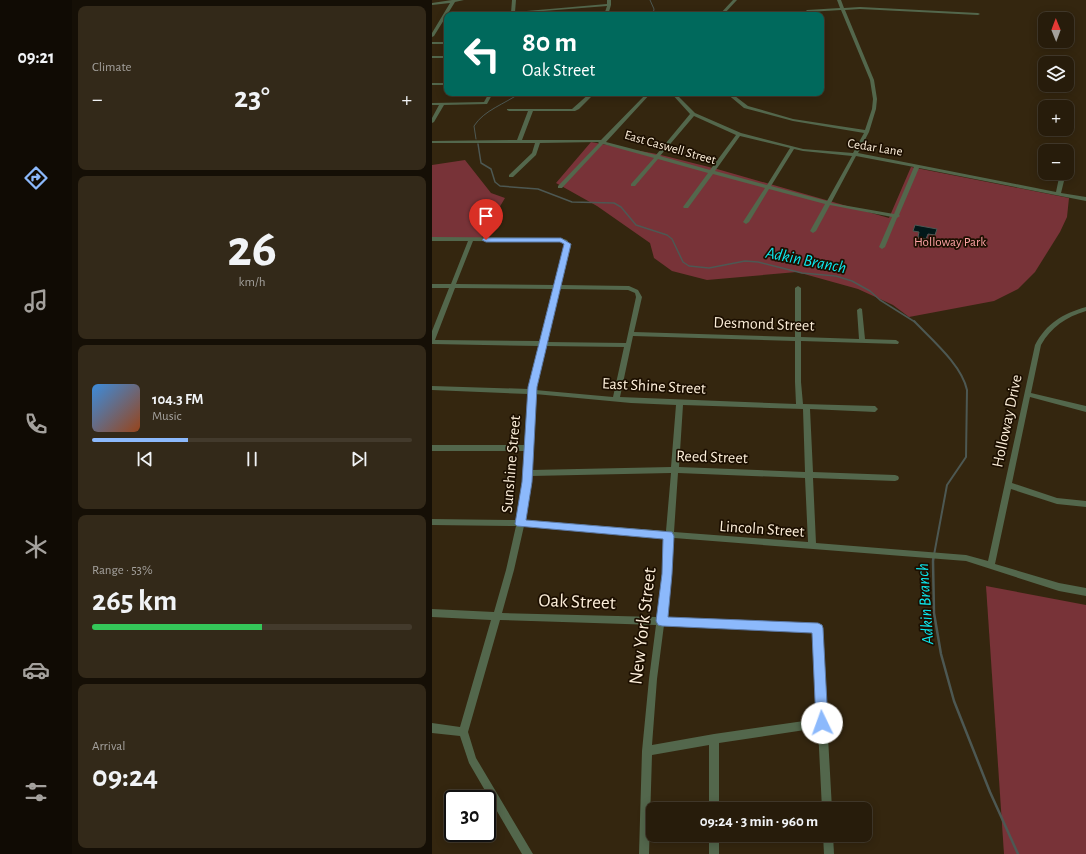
<!DOCTYPE html>
<html lang="en">
<head>
<meta charset="utf-8">
<style>
  body { margin:0; font-family:"Alegreya Sans",sans-serif; background:#332919; color:#f1f3f6; height:100vh; display:flex; flex-direction:column; font-size:15px; white-space:nowrap }
  * { box-sizing:border-box; margin:0 }
  p { font-size:13px; color:#a4a19d }
  .icon { flex:none; width:22px; height:22px; fill:none; stroke:currentColor; stroke-width:2; stroke-linecap:round; stroke-linejoin:round }
  .map { position:relative; flex:1; overflow:hidden }
  .sheet { display:flex; flex-direction:column; gap:6px; padding:6px; background:#150f06; width:360px }
  .sheet>* { flex:none }
  .banner { position:absolute; left:12px; top:12px; width:380px; height:84px; border-radius:8px; box-shadow:0 2px 10px #0003,0 0 0 1px #433a2c; background:#00695c; color:#fff; overflow:hidden }
  .needle { width:26px; rotate:359deg }
  .fabs { position:absolute; left:606px; top:12px; display:grid; gap:8px }
  .fabs a { display:grid; place-items:center; width:36px; height:36px; border-radius:8px; background:#271c0b; box-shadow:0 2px 10px #0003,0 0 0 1px #433a2c; font-size:20px }
  .speed { position:absolute; left:12px; top:790px; display:flex; gap:8px; font-size:20px; font-weight:700; text-align:center }
  .speed>* { display:grid; place-content:center; width:52px; height:52px; border-radius:50%; background:#271c0b; box-shadow:0 2px 10px #0003,0 0 0 1px #433a2c; line-height:1 }
  .speed .limit { border:2px solid #111; border-radius:6px; background:#fff; color:#111 }
  .pin { position:absolute; display:grid; place-items:center; width:34px; height:34px; color:#fff; margin:-41px -17px; border-radius:50% 50% 50% 0; rotate:-45deg; box-shadow:0 0 4px #0007 }
  .pin .icon { rotate:45deg }
  .me { position:absolute; width:44px; margin:-22px; rotate:357deg; stroke-linejoin:round; filter:drop-shadow(0 0 3px #0008) }
  .turn { display:flex; align-items:center; gap:14px; height:84px; padding:0 12px; font-size:18px }
  .turn .icon { width:52px; height:52px; stroke-width:2.5 }
  .turn b { display:block; font-size:28px; line-height:34px }
  .big { font-size:30px; font-weight:700; line-height:1.1 }
  .sheet .tile { flex:1; display:flex; flex-direction:column; justify-content:center; gap:6px; min-width:0; padding:0 14px; border-radius:8px; background:#332919 }
  .sheet .dial { align-items:center; gap:0 }
  .dial b { font-size:52px; line-height:1 }
  .song { display:flex; align-items:center; gap:12px }
  .cover { width:48px; height:48px; border-radius:6px; background:linear-gradient(135deg,hsl(210 70% 55%),hsl(20 70% 35%)) }
  .played { height:4px; border-radius:2px; background:linear-gradient(90deg,#8cb9fc 30%,#433a2c 30%) }
  .keys { display:flex; justify-content:space-around; direction:ltr }
  .heat { display:flex; justify-content:space-between; align-items:center; font-size:22px; direction:ltr }
  .charge { height:6px; border-radius:3px; background:linear-gradient(90deg,#34c759 53%,#433a2c 0) }
  .trip { position:absolute; left:214px; top:802px; width:226px; height:40px; border-radius:8px; background:#271c0b; box-shadow:0 2px 10px #0003,0 0 0 1px #433a2c; font-weight:700; line-height:40px; text-align:center }
  main { display:flex; flex:1; min-height:0 }
  .dock { display:flex; flex-direction:column; width:72px; justify-content:space-around; align-items:center; background:#100b04; color:#a4a19d }
  .dock .icon { width:28px; height:28px }
  .dock .selected { color:#8cb9fc }
  .dock b { font-size:18px; color:#f1f3f6 }
  .map>svg:first-child { display:block }
  .green { fill:#783338 }
  .water { fill:#021819; stroke:#4d5853 }
  .lines { fill:none; stroke-linecap:round; stroke-linejoin:round }
  .stream-far3 { stroke:#4d5853; stroke-width:1 }
  .stream-far2 { stroke:#4d5853; stroke-width:1.5 }
  .stream-far1 { stroke:#4d5853; stroke-width:2 }
  .stream { stroke:#4d5853; stroke-width:2.5 }
  .minor { fill:#53674c; fill-rule:evenodd }
  .route { fill:#8cb9fc; stroke:#5b78a4 }
  .labels { text-anchor:middle; dominant-baseline:central; stroke-width:3.5; stroke-linejoin:round; paint-order:stroke }
  .far-street-label { font-size:13px; fill:#fceed9; stroke:#1c0f00 }
  .far-park-label { font-size:13px; fill:#fda3a5; stroke:#1c0f00 }
  .street-label { font-size:16px; fill:#fceed9; stroke:#1c0f00 }
  .water-label { font-size:17px; font-style:italic; fill:#0ce9ef; stroke:#1c0f00 }
  .near-street-label { font-size:19px; fill:#fceed9; stroke:#1c0f00 }
</style>
</head>
<body>
<main>
<nav class="dock">
<b>09:21</b>
<svg class="icon selected" aria-label="directions" viewBox="0 0 24 24"><path d="M12 3l9 9-9 9-9-9zM9 14v-3h6M13 9l2 2-2 2"/></svg>
<svg class="icon" aria-label="music" viewBox="0 0 24 24"><path d="M9 18V5l10-2v13"/><circle cx="6" cy="18" r="3"/><circle cx="16" cy="16" r="3"/></svg>
<svg class="icon" aria-label="phone" viewBox="0 0 24 24"><path d="M5 4h4l2 5-3 2q2 4 5 5l2-3 5 2v4C11 20 4 13 5 4z"/></svg>
<svg class="icon" aria-label="climate" viewBox="0 0 24 24"><path d="M12 3v18M4 7l16 10M4 17L20 7"/></svg>
<svg class="icon" aria-label="car" viewBox="0 0 24 24"><path d="M5 17H2v-5l4-1 3-4h7l3 4 3 1v5h-3M9 17h6M6 11h13"/><circle cx="7" cy="17" r="2"/><circle cx="17" cy="17" r="2"/></svg>
<svg class="icon" aria-label="filters" viewBox="0 0 24 24"><path d="M4 7h16M4 17h16"/><circle cx="9" cy="7" r="2"/><circle cx="15" cy="17" r="2"/></svg>
</nav>
<section class="sheet">
<div class="tile"><p>Climate</p>
<div class="heat"><a>−</a><b class="big">23°</b><a>+</a></div>
</div>
<div class="tile dial"><b>26</b><p>km/h</p></div>
<div class="tile">
<div class="song"><i class="cover"></i><div><b>104.3 FM</b><p>Music</p></div></div>
<div class="played"></div>
<div class="keys"><svg class="icon" aria-label="previous" viewBox="0 0 24 24"><path d="M18 5L8 12l10 7zM5 5v14"/></svg><svg class="icon" aria-label="pause" viewBox="0 0 24 24"><path d="M8 5v14M16 5v14"/></svg><svg class="icon" aria-label="next" viewBox="0 0 24 24"><path d="M6 5l10 7-10 7zM19 5v14"/></svg></div>
</div>
<div class="tile"><p>Range · 53%</p><b class="big">265 km</b><div class="charge"></div></div>
<div class="tile"><p>Arrival</p><b class="big">09:24</b></div>
</section>
<div class="map">
<svg width="654" height="854" viewBox="0 0 654 854">
  <rect width="100%" height="100%" fill="#34260f"/>
  <g class="green">
    <path d="M159,142L225,154L285,169L457,218L479,167L637,198L635,217L628,232L603,272L586,289L562,301L477,317L461,305L426,289L365,272L275,280L240,271L222,258L218,243L165,206L124,183Z"/>
    <path d="M33,160L59,193L73,198L48,240L0,239V165Z"/>
    <path d="M554,586L654,605V854H572Z"/>
  </g>
  <path class="water" d="M483,225L505,229L503,235L496,234L494,239L486,237L487,232L481,231Z"/>
  <g class="lines">
    <g class="stream-far3">
      <path d="M218,0L222,9L221,15"/>
      <path d="M44,139L42,126C52,110 73,104 88,93"/>
    </g>
    <path class="stream-far2" d="M46,144L49,163L59,169L63,182L68,186L106,189L140,202L182,203L189,207L204,225L235,235L240,239L251,262L257,266L277,268L313,261L326,262L370,273L404,276L420,281L438,291L448,300L483,322"/>
    <path class="stream-far1" d="M482,321C499,339 530,365 535,390L534,457L515,485L502,555"/>
    <path class="stream" d="M502,554L501,561L502,613L509,654L522,701L558,792L586,854"/>
    <g class="minor">
      <path d="M20,0H32L23,2L2,36L0,37V33L18,3L0,5V3Z"/>
      <path d="M80,0H84L83,12L175,4V0H179V5L176,15H172L175,6L99,12L83,15H68L79,13Z"/>
      <path d="M301,0H305L291,15H287Z"/>
      <path d="M405,0H409L412,8L428,7L546,13L548,14L546,15L428,9L413,10L442,80L445,99L444,109L437,132L426,153L624,192L628,173H634L629,193L654,197V201L487,168L467,215L468,216L465,218L453,247L450,249L447,247L460,217L398,205L384,231L381,233L378,231L393,204L337,189L317,222L314,224L311,222L333,188L281,174L256,208H252L251,207L276,173L226,159L203,186H199V184L222,158L171,144L130,188H126V186L167,143L166,142L108,143L104,155L81,177H77V175L100,153L103,143H0V141L85,140L96,111H77L75,110V109H140L158,93H163L147,109L143,111H101L90,140H169L215,93H219L174,142L224,155L258,114L239,93H243L263,113L309,133L371,149L421,153L432,133L361,121L312,108L294,93H299L316,106L361,119L433,130L440,109L441,99L438,80L409,10L376,12L374,15H370L375,10L408,8ZM262,116L304,135L278,170L228,156ZM308,136L358,148L335,185L283,171ZM362,149L371,151L420,156L395,201L339,186ZM424,156L482,167L462,214L399,203Z"/>
      <rect x="0" y="42" width="15" height="2"/>
      <rect x="0" y="56" width="15" height="2"/>
      <rect x="0" y="83" width="15" height="2"/>
      <path d="M57,93H61L55,104L12,105L2,122L0,123V118L7,105H0V103L52,102Z"/>
      <path d="M0,237L129,238L135,240L139,246L129,285L197,286L206,290L210,297L202,332L363,337V288L366,286L369,288V337L427,339L425,310L428,308L430,309L433,339L464,340L467,342L466,344L369,341V382L371,404L443,406L446,409L443,412L378,409L381,472L463,475L466,476L467,478L466,480L463,481L381,478L384,543L534,555L556,561L603,345C615,323 630,314 654,307V311C634,317 619,327 609,345L599,393L654,406V412L598,397L580,483L625,498L654,501V507L625,504L579,489L563,564L627,583L654,588V596L627,591L534,561L242,538L239,574L233,617L386,624L389,625L390,628L400,809H390L386,728L287,743V809H277V745L220,755L217,854H207L210,751L217,679L224,625L68,620L36,732L44,758L101,854H90L37,763L28,736L0,733V723L28,727L59,620L0,617V609L62,612L74,570L84,526L0,525V519L86,520L91,482L93,451H0V445H93L96,394L0,390V386L97,389L107,346L0,344V331L17,288H0V284H19L36,241H0ZM41,241L131,242L133,246L123,285L24,284ZM23,288L122,289L108,341L3,340ZM128,289L196,290L203,293L204,297L194,343L115,342ZM201,336L363,341V382L364,404L188,397ZM114,346L192,347L181,397L103,390ZM103,394L199,403L244,405L239,467L99,470ZM251,405L371,409L373,472L247,467ZM239,473L234,531L93,520L99,476ZM246,473L373,478L376,542L242,532ZM92,526L234,538L231,574L225,617L70,613L82,570ZM232,625L382,632L386,719L282,734L220,745L225,679Z"/>
      <rect x="277" y="835" width="10" height="19"/>
      <path d="M391,835H401L402,854H392Z"/>
    </g>
  </g>
  <path class="route" d="M52,238H129L139,244L105,387L100,482L94,520L240,532L242,536L240,574L236,617L386,623L390,625L391,628L396,723L394,728L390,729L386,728L384,723L380,633L230,626L226,625L224,621L230,574L231,539L85,526L83,524L90,482L96,387L132,244L128,242H54L50,240Z"/>
  <g class="labels">
    <g class="far-street-label">
      <text transform="translate(238 148) rotate(16)">East Caswell Street</text>
      <text transform="translate(443 148) rotate(9)">Cedar Lane</text>
    </g>
    <g class="far-park-label">
      <text x="518" y="242">Holloway Park</text>
    </g>
    <g class="street-label">
      <text transform="translate(332 324) rotate(2)">Desmond Street</text>
      <text transform="translate(222 386) rotate(3)">East Shine Street</text>
      <text transform="translate(575 421) rotate(-78)">Holloway Drive</text>
      <text transform="translate(280 457) rotate(2)">Reed Street</text>
      <text transform="translate(79 464) rotate(-85)">Sunshine Street</text>
      <text transform="translate(330 529) rotate(4)">Lincoln Street</text>
    </g>
    <g class="water-label">
      <text transform="translate(374 260) rotate(11)">Adkin Branch</text>
      <text transform="translate(493 604) rotate(-94)">Adkin Branch</text>
    </g>
    <g class="near-street-label">
      <text transform="translate(145 602) rotate(2)">Oak Street</text>
      <text transform="translate(211 626) rotate(-83)">New York Street</text>
    </g>
  </g>
</svg>
<div class="fabs">
<a><svg class="needle" viewBox="-14 -14 28 28"><path d="M0-13l5 13h-10z" fill="#e53935"/><path d="M0 13l5-13h-10z" fill="#a4a19d"/></svg></a>
<a><svg class="icon" aria-label="layers" viewBox="0 0 24 24"><path d="M12 4l9 5-9 5-9-5zM3 14l9 5 9-5"/></svg></a>
<a>+</a>
<a>−</a>
</div>
<div class="speed"><div class="limit">30</div></div>
<div class="pin" style="left:54px;top:240px;background:#d93025"><svg class="icon" aria-label="arrive" viewBox="0 0 24 24"><path d="M6 21V4h12l-3 4 3 4H6"/></svg></div>
<svg class="me" style="left:390px;top:723px" viewBox="-20 -20 40 40"><circle r="19" fill="#fff"/><path d="M0-13L10 11 0 6-10 11z" fill="#8cb9fc"/></svg>
<div class="trip">09:24 · 3 min · 960 m</div>
<div class="banner">
<div class="turn"><svg class="icon" aria-label="left" viewBox="0 0 24 24"><path d="M17 20v-9H6M10 6l-5 5 5 5"/></svg><div><b>80 m</b>Oak Street</div></div>
</div>
</div>
</main>
</body>
</html>
